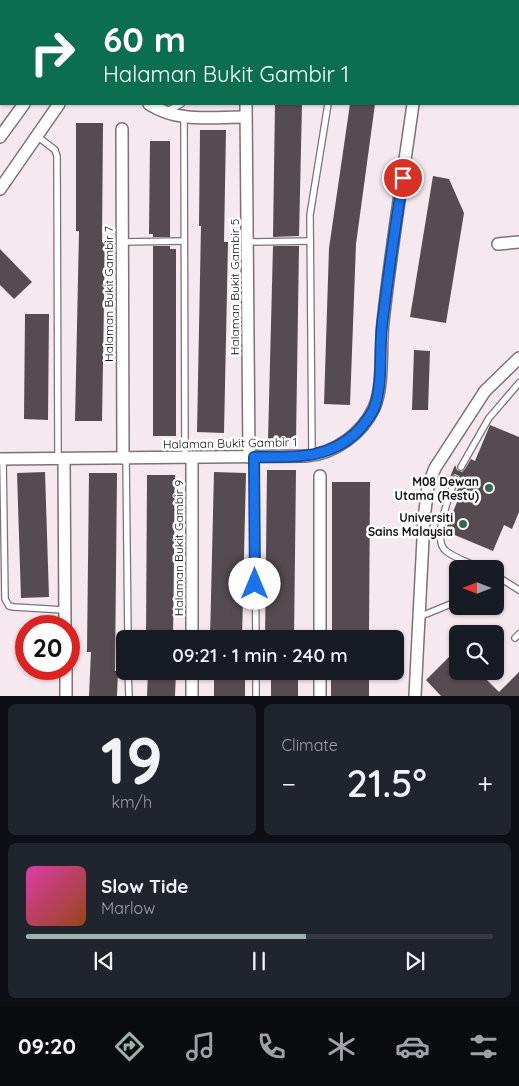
<!DOCTYPE html>
<html lang="en">
<head>
<meta charset="utf-8">
<style>
  body { margin:0; font-family:Quicksand,sans-serif; background:#20242c; color:#f1f3f6; height:100vh; display:flex; flex-direction:column; font-size:19px; white-space:nowrap }
  * { box-sizing:border-box; margin:0 }
  p { font-size:16px; color:#9ea1a6 }
  .icon { flex:none; width:28px; height:28px; fill:none; stroke:currentColor; stroke-width:2; stroke-linecap:round; stroke-linejoin:round }
  .map { position:relative; height:696px; overflow:hidden }
  .side { display:flex; flex-direction:column; gap:8px; padding:8px; background:#0d0f14; flex:1 }
  .side>* { flex:none }
  .top-card { position:absolute; left:0px; top:0px; width:520px; height:105px; box-shadow:0 1px 4px #0004; background:#0b6e4f; color:#fff; overflow:hidden }
  .needle { width:32px; rotate:270deg }
  .controls { position:absolute; left:449px; top:560px; display:grid; gap:10px }
  .controls a { display:grid; place-items:center; width:55px; height:55px; border-radius:8px; background:#171b24; box-shadow:0 1px 4px #0004; font-size:25px }
  .speed { position:absolute; left:15px; top:615px; display:flex; gap:10px; font-size:25px; font-weight:700; text-align:center }
  .speed>* { display:grid; place-content:center; width:65px; height:65px; border-radius:50%; background:#171b24; box-shadow:0 1px 4px #0004; line-height:1 }
  .speed .limit { border:8px solid #d22; background:#fff; color:#111 }
  .pin { position:absolute; display:grid; place-items:center; width:42px; height:42px; color:#fff; margin:-21px; border:2px solid #fff; border-radius:50%; box-shadow:0 1px 5px #0007 }
  .me { position:absolute; width:55px; margin:-28px; rotate:0deg; stroke-linejoin:round; filter:drop-shadow(0 0 4px #0008) }
  .turn { display:flex; align-items:center; gap:18px; height:105px; padding:0 20px; font-size:22px }
  .turn .icon { width:65px; height:65px; stroke-width:2.5 }
  .turn b { display:block; font-size:35px; line-height:42px }
  .big { font-size:38px; font-weight:600; line-height:1.1 }
  .side .widget { flex:1; display:flex; flex-direction:column; justify-content:center; gap:8px; min-width:0; padding:0 18px; border-radius:8px; background:#20242c }
  .side .dial { align-items:center; gap:0 }
  .dial b { font-size:65px; line-height:1 }
  .song { display:flex; align-items:center; gap:15px }
  .cover { width:60px; height:60px; border-radius:8px; background:linear-gradient(135deg,hsl(320 70% 55%),hsl(20 70% 35%)) }
  .played { height:5px; border-radius:2px; background:linear-gradient(90deg,#9ab4ab 60%,#363941 60%) }
  .keys { display:flex; justify-content:space-around; direction:ltr }
  .heat { display:flex; justify-content:space-between; align-items:center; font-size:28px; direction:ltr }
  .side .tiles { flex:1; display:grid; gap:8px; grid-template-columns:1fr 1fr }
  .widget:last-child { grid-column:span 2 }
  .trip { position:absolute; left:116px; top:630px; width:288px; height:50px; border-radius:8px; background:#171b24; box-shadow:0 1px 4px #0004; font-weight:600; line-height:50px; text-align:center }
  .tabs { display:flex; height:80px; justify-content:space-around; align-items:center; background:#090b0e; color:#9ea1a6 }
  .tabs .icon { width:35px; height:35px }
  .tabs .selected { color:#9ab4ab }
  .tabs b { font-size:22px; color:#f1f3f6 }
  .map>svg:first-child { display:block }
  .building { fill:#564b51 }
  .lines { fill:none; stroke-linecap:round; stroke-linejoin:round }
  .lane-casing { stroke:#7d7177; stroke-width:8 }
  .street-casing { stroke:#7d7177; stroke-width:14 }
  .lane { stroke:#fff; stroke-width:5.5 }
  .street { stroke:#fff; stroke-width:11 }
  .route-casing { stroke:#114b97; stroke-width:12 }
  .route { stroke:#1a73e8; stroke-width:9 }
  .poi-dot { fill:#306850; stroke:#fff; stroke-width:2 }
  .labels { text-anchor:middle; dominant-baseline:central; stroke-width:5; stroke-linejoin:round; paint-order:stroke }
  .street-label { font-size:12px; fill:#161114; stroke:#fff }
  .poi-label { font-size:12px; font-weight:bold; fill:#161114; stroke:#fff; text-anchor:end }
</style>
</head>
<body>
<div class="map">
<svg width="519" height="696" viewBox="0 0 519 696">
  <rect width="100%" height="100%" fill="#f6e8ef"/>
  <g class="building">
    <path d="M275,104H302L299,236L273,237Z"/>
    <path d="M350,104H375L356,244L350,405L324,404L329,248Z"/>
    <path d="M76,123H103L102,242H105L102,421H75L79,231H76Z"/>
    <path d="M200,130H226L224,242H228L224,433L197,432L201,226H199Z"/>
    <path d="M150,141H170V237H153V234H149Z"/>
    <path d="M433,176L449,179L464,213L446,323L410,317Z"/>
    <path d="M153,246H170V249H176V436H153Z"/>
    <path d="M273,246H299L296,440H268Z"/>
    <path d="M0,249L32,282L14,299L0,285Z"/>
    <path d="M25,314H49L48,420L24,419Z"/>
    <path d="M414,350L430,351L428,410H412Z"/>
    <path d="M490,425L519,437V512L512,529L504,525L493,551L445,531L460,495L456,493L461,482L459,476L455,474L450,477L455,465L457,470L462,472L465,469L471,459L475,461Z"/>
    <path d="M267,470H296L294,639H265Z"/>
    <path d="M45,472L49,597L21,598L17,473Z"/>
    <path d="M214,472L246,473L242,639H210Z"/>
    <path d="M89,473H117L115,671H118L117,696H89L91,652H87Z"/>
    <path d="M147,475H175L173,639H146Z"/>
    <path d="M332,482H370L369,639H332Z"/>
    <path d="M458,648V671H478L499,692L519,672V696H441L426,680Z"/>
    <path d="M148,671H176L175,696H147Z"/>
    <rect x="331" y="671" width="38" height="25"/>
    <path d="M214,675L245,676V696H214Z"/>
    <rect x="271" y="678" width="27" height="18"/>
  </g>
  <g class="lines">
    <g class="lane-casing">
      <g id="lane">
        <path d="M375,1L378,0"/>
        <path d="M167,111L181,104"/>
        <path d="M184,118L185,458"/>
        <path d="M37,136L55,150L57,156L58,459"/>
        <path d="M122,242L184,241"/>
        <path d="M247,242L310,241"/>
        <path d="M312,455L310,215L328,104"/>
        <path d="M254,457L256,639"/>
        <path d="M126,458L128,639"/>
        <path d="M3,459L5,599L9,606L14,607L64,610"/>
        <path d="M461,467L489,418L519,383"/>
        <path d="M455,479C450,495 431,540 446,551C456,559 471,563 482,569"/>
        <path d="M495,575L519,590"/>
        <path d="M419,617L458,601"/>
        <path d="M515,638L519,634"/>
        <path d="M128,671L129,696"/>
        <path d="M217,671L320,673"/>
        <path d="M256,671V696"/>
      </g>
    </g>
    <g class="street-casing">
      <g id="street">
        <path d="M99,1L100,0"/>
        <path d="M132,1L133,0"/>
        <path d="M423,1V0"/>
        <path d="M149,104C179,123 210,117 245,117"/>
        <path d="M246,104L249,457"/>
        <path d="M122,129L123,458"/>
        <path d="M0,137L24,104"/>
        <path d="M0,189L59,104"/>
        <path d="M498,244L519,242"/>
        <path d="M192,457V639"/>
        <path d="M0,459L306,456C334,454 362,434 374,408C384,386 380,347 383,322C391,249 403,176 413,104"/>
        <path d="M64,459L65,626"/>
        <path d="M320,639V476"/>
        <path d="M66,669V696"/>
        <path d="M192,671V696"/>
        <path d="M320,671V696"/>
        <path d="M415,696L424,519L428,486L435,468L485,391L519,358"/>
      </g>
    </g>
    <use href="#lane" class="lane"/>
    <use href="#street" class="street"/>
  </g>
  <g class="lines">
    <g class="route-casing">
      <path id="route" d="M255,584L254,457C293,457 329,460 358,431C364,424 372,415 375,406C383,381 379,352 382,326C388,277 395,227 403,178"/>
    </g>
    <use href="#route" class="route"/>
  </g>
  <g class="poi-dot">
    <circle cx="489" cy="488" r="5"/>
    <circle cx="463" cy="524" r="5"/>
  </g>
  <g class="labels">
    <g class="street-label">
      <text transform="translate(234 287) rotate(-90)">Halaman Bukit Gambir 5</text>
      <text transform="translate(108 294) rotate(-90)">Halaman Bukit Gambir 7</text>
      <text transform="translate(230 443) rotate(-1)">Halaman Bukit Gambir 1</text>
      <text transform="translate(178 548) rotate(-90)">Halaman Bukit Gambir 9</text>
    </g>
    <g class="poi-label">
      <text x="479" y="481">M08 Dewan<tspan x="479" dy="14">Utama (Restu)</tspan></text>
      <text x="453" y="517">Universiti<tspan x="453" dy="14">Sains Malaysia</tspan></text>
    </g>
  </g>
</svg>
<div class="controls">
<a><svg class="needle" viewBox="-14 -14 28 28"><path d="M0-13l5 13h-10z" fill="#e53935"/><path d="M0 13l5-13h-10z" fill="#9ea1a6"/></svg></a>
<a><svg class="icon" aria-label="search" viewBox="0 0 24 24"><circle cx="10" cy="10" r="6"/><path d="M15 15l6 6"/></svg></a>
</div>
<div class="speed"><div class="limit">20</div></div>
<div class="pin" style="left:403px;top:178px;background:#d93025"><svg class="icon" aria-label="arrive" viewBox="0 0 24 24"><path d="M6 21V4h12l-3 4 3 4H6"/></svg></div>
<svg class="me" style="left:255px;top:584px" viewBox="-20 -20 40 40"><circle r="19" fill="#fff"/><path d="M0-13L10 11 0 6-10 11z" fill="#1a73e8"/></svg>
<div class="trip">09:21 · 1 min · 240 m</div>
<div class="top-card">
<div class="turn"><svg class="icon" aria-label="right" viewBox="0 0 24 24"><path d="M7 20v-9h11M14 6l5 5-5 5"/></svg><div><b>60 m</b>Halaman Bukit Gambir 1</div></div>
</div>
</div>
<section class="side">
<div class="tiles">
<div class="widget dial"><b>19</b><p>km/h</p></div>
<div class="widget"><p>Climate</p>
<div class="heat"><a>−</a><b class="big">21.5°</b><a>+</a></div>
</div>
<div class="widget">
<div class="song"><i class="cover"></i><div><b>Slow Tide</b><p>Marlow</p></div></div>
<div class="played"></div>
<div class="keys"><svg class="icon" aria-label="previous" viewBox="0 0 24 24"><path d="M18 5L8 12l10 7zM5 5v14"/></svg><svg class="icon" aria-label="pause" viewBox="0 0 24 24"><path d="M8 5v14M16 5v14"/></svg><svg class="icon" aria-label="next" viewBox="0 0 24 24"><path d="M6 5l10 7-10 7zM19 5v14"/></svg></div>
</div>
</div>
</section>
<nav class="tabs">
<b>09:20</b>
<svg class="icon selected" aria-label="directions" viewBox="0 0 24 24"><path d="M12 3l9 9-9 9-9-9zM9 14v-3h6M13 9l2 2-2 2"/></svg>
<svg class="icon" aria-label="music" viewBox="0 0 24 24"><path d="M9 18V5l10-2v13"/><circle cx="6" cy="18" r="3"/><circle cx="16" cy="16" r="3"/></svg>
<svg class="icon" aria-label="phone" viewBox="0 0 24 24"><path d="M5 4h4l2 5-3 2q2 4 5 5l2-3 5 2v4C11 20 4 13 5 4z"/></svg>
<svg class="icon" aria-label="climate" viewBox="0 0 24 24"><path d="M12 3v18M4 7l16 10M4 17L20 7"/></svg>
<svg class="icon" aria-label="car" viewBox="0 0 24 24"><path d="M5 17H2v-5l4-1 3-4h7l3 4 3 1v5h-3M9 17h6M6 11h13"/><circle cx="7" cy="17" r="2"/><circle cx="17" cy="17" r="2"/></svg>
<svg class="icon" aria-label="filters" viewBox="0 0 24 24"><path d="M4 7h16M4 17h16"/><circle cx="9" cy="7" r="2"/><circle cx="15" cy="17" r="2"/></svg>
</nav>
</body>
</html>
